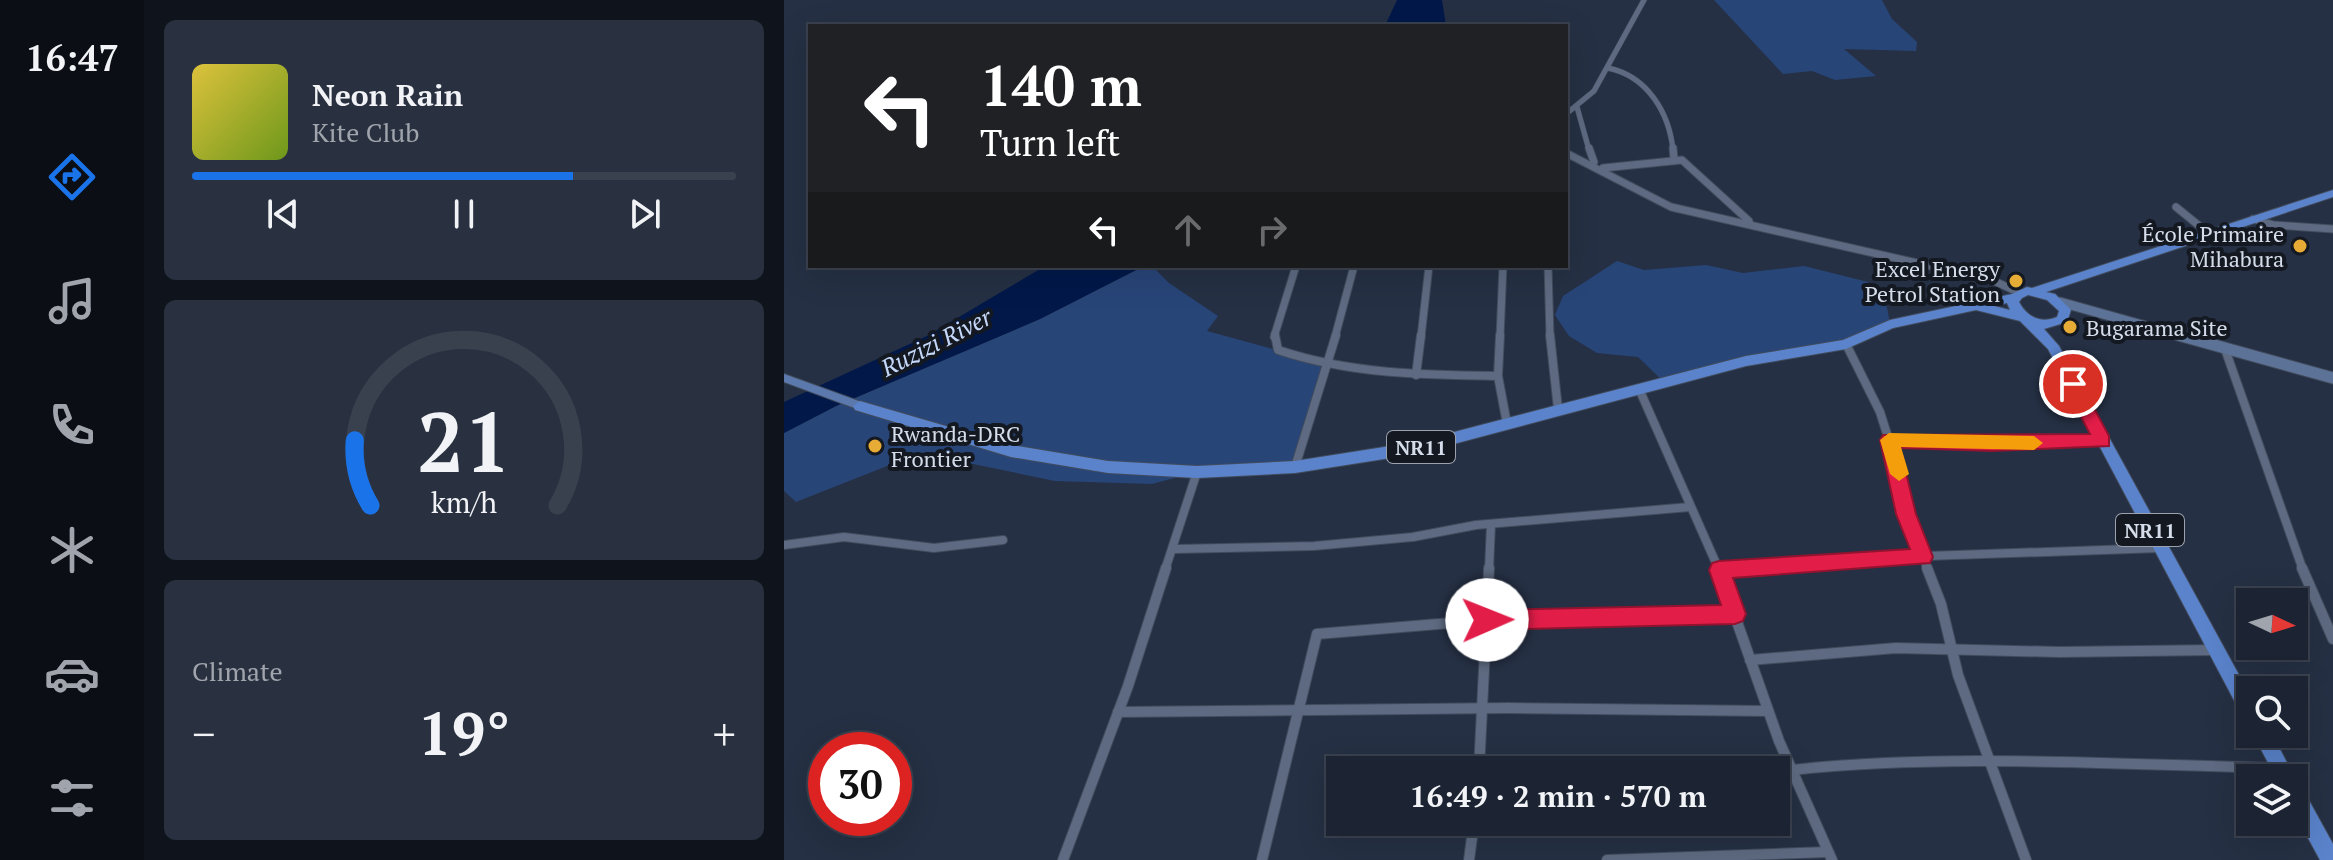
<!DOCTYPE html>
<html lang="en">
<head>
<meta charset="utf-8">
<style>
  body { margin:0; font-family:"PT Serif",serif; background:#29303f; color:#f1f3f6; height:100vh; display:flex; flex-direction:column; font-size:30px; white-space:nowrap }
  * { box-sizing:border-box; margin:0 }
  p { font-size:26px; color:#a0a4ac }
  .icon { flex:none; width:44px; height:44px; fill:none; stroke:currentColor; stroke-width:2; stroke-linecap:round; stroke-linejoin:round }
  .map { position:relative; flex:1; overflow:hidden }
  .sheet { display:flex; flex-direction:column; gap:20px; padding:20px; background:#0f141c; width:640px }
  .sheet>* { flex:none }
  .top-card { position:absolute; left:24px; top:24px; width:760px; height:244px; border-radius:0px; box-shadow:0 8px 32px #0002,0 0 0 2px #3a414e; background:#202124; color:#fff; overflow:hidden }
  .needle { width:52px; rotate:94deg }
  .fabs { position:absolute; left:1452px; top:588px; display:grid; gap:16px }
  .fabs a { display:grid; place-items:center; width:72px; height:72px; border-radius:0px; background:#1c2433; box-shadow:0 8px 32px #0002,0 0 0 2px #3a414e; font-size:40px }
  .speed { position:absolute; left:24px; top:732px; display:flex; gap:16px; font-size:40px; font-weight:700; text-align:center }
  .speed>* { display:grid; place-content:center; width:104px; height:104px; border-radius:50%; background:#1c2433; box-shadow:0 8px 32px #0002,0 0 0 2px #3a414e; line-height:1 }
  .speed .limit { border:12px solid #d22; background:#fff; color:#111 }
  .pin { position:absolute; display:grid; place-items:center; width:68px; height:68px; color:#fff; margin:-34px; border:4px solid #fff; border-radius:50%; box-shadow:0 2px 8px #0007 }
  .me { position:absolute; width:88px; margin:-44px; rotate:89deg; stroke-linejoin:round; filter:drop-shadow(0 0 6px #0008) }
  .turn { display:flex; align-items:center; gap:28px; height:168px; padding:0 40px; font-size:36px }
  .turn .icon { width:104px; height:104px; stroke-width:2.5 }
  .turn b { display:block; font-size:56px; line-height:68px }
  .lanes { display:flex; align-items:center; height:76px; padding:0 40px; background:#0003; justify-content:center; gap:40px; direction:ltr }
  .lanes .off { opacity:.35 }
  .big { font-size:60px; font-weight:600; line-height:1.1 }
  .sheet .tile { flex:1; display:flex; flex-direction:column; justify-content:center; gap:12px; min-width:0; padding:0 28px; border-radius:12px; background:#29303f }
  .sheet .dial { align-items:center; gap:0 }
  .dial svg { height:208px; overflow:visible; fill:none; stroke:#3a414e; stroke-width:7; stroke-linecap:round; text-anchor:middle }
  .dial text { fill:#f1f3f6; stroke:none }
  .song { display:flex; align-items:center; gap:24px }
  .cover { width:96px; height:96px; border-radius:12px; background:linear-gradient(135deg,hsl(50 70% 55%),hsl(80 70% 35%)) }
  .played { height:8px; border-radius:4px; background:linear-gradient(90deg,#1a73e8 70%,#3a414e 70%) }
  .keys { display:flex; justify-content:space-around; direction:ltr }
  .heat { display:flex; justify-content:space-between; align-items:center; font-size:44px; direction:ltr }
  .trip { position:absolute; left:542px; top:756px; width:464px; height:80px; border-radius:0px; background:#1c2433; box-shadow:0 8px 32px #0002,0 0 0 2px #3a414e; font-weight:600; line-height:80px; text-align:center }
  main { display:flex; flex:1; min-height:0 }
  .dock { display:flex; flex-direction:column; width:144px; justify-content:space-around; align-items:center; background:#0b0e14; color:#a0a4ac }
  .dock .icon { width:56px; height:56px }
  .dock .selected { color:#1a73e8 }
  .dock b { font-size:36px; color:#f1f3f6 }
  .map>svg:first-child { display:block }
  .green { fill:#284578 }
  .water { fill:#011849 }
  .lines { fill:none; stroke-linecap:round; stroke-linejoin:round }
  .street-far3-casing { stroke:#414b5c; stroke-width:6 }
  .street-far2-casing { stroke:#414b5c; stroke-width:9 }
  .street-far1-casing { stroke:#414b5c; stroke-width:10 }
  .street-casing { stroke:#414b5c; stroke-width:12 }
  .secondary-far1-casing { stroke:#414b5c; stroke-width:11 }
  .secondary-casing { stroke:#414b5c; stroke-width:13 }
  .primary-casing { stroke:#414b5c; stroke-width:2 }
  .highway-casing { stroke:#414b5c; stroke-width:2 }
  .street-far3 { stroke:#5d6a81; stroke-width:5 }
  .street-far2 { stroke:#5d6a81; stroke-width:7 }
  .street-far1 { stroke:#5d6a81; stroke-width:8 }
  .street { stroke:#5d6a81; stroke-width:10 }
  .secondary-far1 { stroke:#5c7297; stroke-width:9 }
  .secondary { stroke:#5c7297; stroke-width:11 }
  .primary { fill:#5b79ad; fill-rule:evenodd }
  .highway { fill:#5a83cb; fill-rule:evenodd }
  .route { fill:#e11d48; stroke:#92132f; stroke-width:2 }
  .slow { fill:#f59e0b }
  .poi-dot { fill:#e6ac36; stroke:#131821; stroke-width:3 }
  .labels { text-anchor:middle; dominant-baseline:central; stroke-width:8; stroke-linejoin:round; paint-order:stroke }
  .shield { fill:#131821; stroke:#9ba2ae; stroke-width:2 }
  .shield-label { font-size:20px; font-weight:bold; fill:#d5ddea }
  .poi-label { font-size:22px; fill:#d5ddea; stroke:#131821; text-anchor:end }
  .water-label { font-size:24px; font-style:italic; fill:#c5d8fa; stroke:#131821 }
</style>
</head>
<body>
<main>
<nav class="dock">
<b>16:47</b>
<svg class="icon selected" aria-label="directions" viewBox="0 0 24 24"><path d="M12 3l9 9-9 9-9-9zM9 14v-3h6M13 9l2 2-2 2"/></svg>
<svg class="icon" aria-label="music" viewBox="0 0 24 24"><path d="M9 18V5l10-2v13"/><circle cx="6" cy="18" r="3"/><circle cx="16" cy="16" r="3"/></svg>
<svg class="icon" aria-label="phone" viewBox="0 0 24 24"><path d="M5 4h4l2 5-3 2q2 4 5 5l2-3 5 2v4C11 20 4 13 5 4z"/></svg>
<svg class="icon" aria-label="climate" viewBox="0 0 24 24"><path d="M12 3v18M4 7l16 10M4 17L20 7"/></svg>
<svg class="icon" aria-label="car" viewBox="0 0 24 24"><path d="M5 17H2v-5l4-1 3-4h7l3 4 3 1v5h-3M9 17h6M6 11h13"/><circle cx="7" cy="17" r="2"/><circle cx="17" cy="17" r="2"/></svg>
<svg class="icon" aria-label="filters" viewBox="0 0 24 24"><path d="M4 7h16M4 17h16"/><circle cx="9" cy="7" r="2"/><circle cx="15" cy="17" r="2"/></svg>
</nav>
<section class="sheet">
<div class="tile">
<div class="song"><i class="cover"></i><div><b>Neon Rain</b><p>Kite Club</p></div></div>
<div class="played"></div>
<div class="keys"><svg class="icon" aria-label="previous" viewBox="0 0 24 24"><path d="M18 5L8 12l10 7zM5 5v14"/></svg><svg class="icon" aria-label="pause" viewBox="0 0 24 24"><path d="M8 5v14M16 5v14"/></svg><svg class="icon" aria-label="next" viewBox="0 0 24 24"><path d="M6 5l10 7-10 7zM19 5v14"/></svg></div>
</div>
<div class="tile dial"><svg viewBox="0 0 100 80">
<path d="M14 69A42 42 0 1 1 86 69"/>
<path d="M14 69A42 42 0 0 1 8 44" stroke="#1a73e8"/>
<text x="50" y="56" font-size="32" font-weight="700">21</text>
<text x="50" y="72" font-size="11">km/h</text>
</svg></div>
<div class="tile"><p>Climate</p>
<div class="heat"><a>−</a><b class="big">19°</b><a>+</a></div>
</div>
</section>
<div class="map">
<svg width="1549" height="860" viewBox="0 0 1549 860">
  <rect width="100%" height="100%" fill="#253044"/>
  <g class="green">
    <path d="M930,0H1098L1108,19L1133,42L1132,51L1060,49L1092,76L1051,80L1028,71L999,74Z"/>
    <path d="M833,261L860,270L922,265L959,273L1020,266L1084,282L1103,307L1106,324L1062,344L962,361L882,384L854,357L813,353L785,336L771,315L779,296Z"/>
    <path d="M360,266H368L385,283L434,316L423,331L544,364L511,467L413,472L368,484L271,481L136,453L12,502L0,491V433L52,406L256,319Z"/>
  </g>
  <g class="water">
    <path d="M613,0H658L662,26H601Z"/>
    <path d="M261,266H360L256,319L52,406L0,433V402L143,336Z"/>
  </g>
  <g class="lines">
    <g class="street-far3-casing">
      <g id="street-far3">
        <path d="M824,68C863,76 885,112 889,150"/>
        <path d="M793,107L805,150"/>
        <path d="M782,114L810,91L860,0"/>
      </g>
    </g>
    <g class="street-far2-casing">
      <g id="street-far2">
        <path d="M805,148L810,162"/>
        <path d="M889,148L890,159"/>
        <path d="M782,153L887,207L1208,280L1236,293"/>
        <path d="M819,168L898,160L965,221"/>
        <path d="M1392,207L1424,233"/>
        <path d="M1469,219L1490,225L1549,229"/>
        <path d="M764,266L766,337"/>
        <path d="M490,337L512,266"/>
        <path d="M551,337L570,266"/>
        <path d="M637,337L645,266"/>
        <path d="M716,337L719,266"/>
      </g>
    </g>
    <g class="street-far1-casing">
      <g id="street-far1">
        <path d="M491,335L494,350C566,374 639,375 714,376"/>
        <path d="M716,335L714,376L723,424"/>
        <path d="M766,335L774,409"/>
        <path d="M1062,344L1096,412L1115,472L1122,514L1144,570"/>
        <path d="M1441,349L1519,570"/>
        <path d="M632,375L637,335"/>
        <path d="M856,391L935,570"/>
        <path d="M1105,440L1208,444L1319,441"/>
        <path d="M511,467L552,335"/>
        <path d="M0,545L60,537L150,548L219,540"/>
        <path d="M391,549L530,546L629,537L692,525L906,507"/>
        <path d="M381,570L413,472"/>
        <path d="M705,570L707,524"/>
        <path d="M937,570L1114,557L1376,548"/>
      </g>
    </g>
    <g class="street-casing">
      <g id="street">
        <path d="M934,568L995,741L1048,860"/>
        <path d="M1143,568L1157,604L1174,675L1242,860"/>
        <path d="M1518,568L1549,639"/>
        <path d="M935,570L965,568"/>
        <path d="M966,660L1112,648L1275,652L1432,650"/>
        <path d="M334,712L724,708L984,711"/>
        <path d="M695,770L705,568"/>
        <path d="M1008,770C1169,753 1333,765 1495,768"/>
        <path d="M279,860L344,686L382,568"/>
        <path d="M478,860L533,634L703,620L951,614"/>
        <path d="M685,860L690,822"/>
        <path d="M823,860L1044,852"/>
      </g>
    </g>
    <g class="secondary-far1-casing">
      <path id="secondary-far1" d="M1276,302L1401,337"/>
    </g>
    <g class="secondary-casing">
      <path id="secondary" d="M1394,335L1549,378"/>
    </g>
    <g class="primary-casing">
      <path id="primary" d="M0,374L80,403L82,406L76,410L0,382Z"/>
    </g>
    <g class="highway-casing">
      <g id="highway">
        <path d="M1549,190V197L1262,292L1271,294L1287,310L1283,322L1260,329L1275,346L1466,695V722L1460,719L1264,349L1236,321L1192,310L1109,328L1062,349L962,366L632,454L511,473L413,478L324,473L227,457L71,410L69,406L76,401L227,445L324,461L413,466L511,461L632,442L962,356L1059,340L1106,320L1228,294L1243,287L1248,288ZM1244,295L1263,300L1275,311L1273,317C1257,324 1243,317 1235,302L1238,298ZM1223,303L1226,310L1210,306Z"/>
        <path d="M1469,734H1488L1511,778L1510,781V778H1492Z"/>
        <path d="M1510,784L1517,786L1549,844V860H1536L1510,812Z"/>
      </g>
    </g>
    <use href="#street-far3" class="street-far3"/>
    <use href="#street-far2" class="street-far2"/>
    <use href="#street-far1" class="street-far1"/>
    <use href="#street" class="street"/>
    <use href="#secondary-far1" class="secondary-far1"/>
    <use href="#secondary" class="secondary"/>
    <use href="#primary" class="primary"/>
    <use href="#highway" class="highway"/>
  </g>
  <path class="route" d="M1289,378L1295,380L1325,436V446L1208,451L1116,448L1132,514L1149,557L1146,563L949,578L962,614L959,621L951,624L703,630L695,627L692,620L695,613L703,610L937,605L925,570L928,563L935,561L1126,549L1112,514L1096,440L1099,435L1306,434L1280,384Z"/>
  <path class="slow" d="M1105,433L1250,436L1259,443L1250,450L1117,447L1125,474L1115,481L1106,474L1096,440Z"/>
  <g class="poi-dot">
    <circle cx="1516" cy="246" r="8"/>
    <circle cx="1232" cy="281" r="8"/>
    <circle cx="1286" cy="327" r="8"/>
    <circle cx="91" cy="446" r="8"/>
  </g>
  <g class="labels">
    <g class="shield">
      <rect x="603" y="431" width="68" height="32" rx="6"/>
      <rect x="1332" y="514" width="68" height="32" rx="6"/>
    </g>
    <g class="shield-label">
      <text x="637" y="447">NR11</text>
      <text x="1366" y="530">NR11</text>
    </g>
    <g class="poi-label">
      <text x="1500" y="233">École Primaire<tspan x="1500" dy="25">Mihabura</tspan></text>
      <text x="1216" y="268">Excel Energy<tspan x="1216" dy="25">Petrol Station</tspan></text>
      <text x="1302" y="327" text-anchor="start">Bugarama Site</text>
      <text x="107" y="433" text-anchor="start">Rwanda-DRC<tspan x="107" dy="25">Frontier</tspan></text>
    </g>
    <g class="water-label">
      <text transform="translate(152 342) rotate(-27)">Ruzizi River</text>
    </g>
  </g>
</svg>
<div class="fabs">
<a><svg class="needle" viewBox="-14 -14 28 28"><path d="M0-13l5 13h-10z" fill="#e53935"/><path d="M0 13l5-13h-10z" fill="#a0a4ac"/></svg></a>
<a><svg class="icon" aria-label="search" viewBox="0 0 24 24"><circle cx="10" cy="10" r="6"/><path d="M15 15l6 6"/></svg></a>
<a><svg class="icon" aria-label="layers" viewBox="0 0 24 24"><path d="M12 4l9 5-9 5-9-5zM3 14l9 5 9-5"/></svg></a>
</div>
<div class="speed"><div class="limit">30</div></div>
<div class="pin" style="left:1289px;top:384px;background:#d93025"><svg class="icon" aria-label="arrive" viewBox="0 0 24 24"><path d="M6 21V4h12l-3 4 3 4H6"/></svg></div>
<svg class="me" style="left:703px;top:620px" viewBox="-20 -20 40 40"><circle r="19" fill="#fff"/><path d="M0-13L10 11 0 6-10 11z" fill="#e11d48"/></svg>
<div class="trip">16:49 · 2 min · 570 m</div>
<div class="top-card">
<div class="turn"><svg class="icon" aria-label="left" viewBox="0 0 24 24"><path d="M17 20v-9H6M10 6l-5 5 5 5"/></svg><div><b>140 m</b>Turn left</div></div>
<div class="lanes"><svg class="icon" aria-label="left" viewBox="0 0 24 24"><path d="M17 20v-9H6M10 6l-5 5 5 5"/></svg><svg class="icon off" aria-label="ahead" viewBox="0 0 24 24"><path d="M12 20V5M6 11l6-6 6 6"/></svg><svg class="icon off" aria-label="right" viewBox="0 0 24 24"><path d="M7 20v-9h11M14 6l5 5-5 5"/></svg></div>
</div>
</div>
</main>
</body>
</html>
